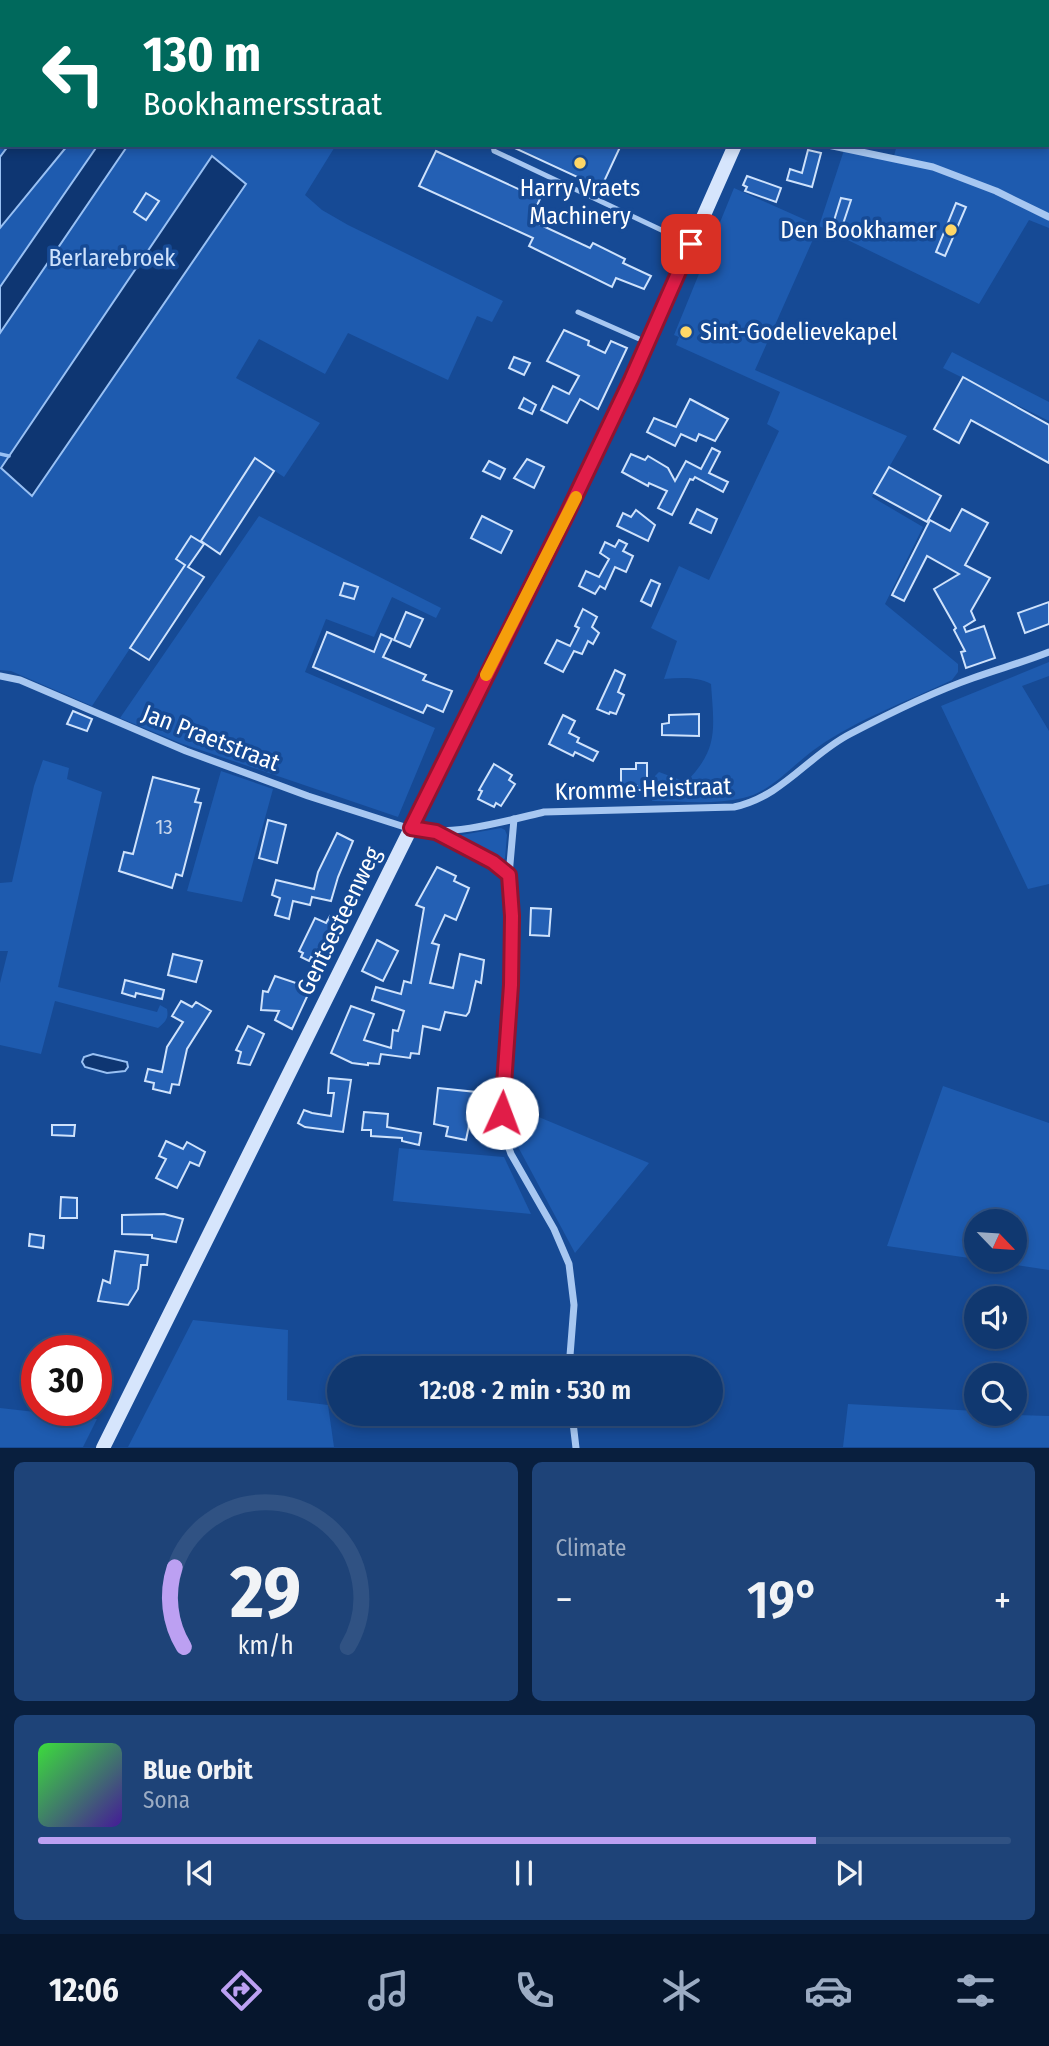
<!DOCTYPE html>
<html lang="en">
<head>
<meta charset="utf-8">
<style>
  body { margin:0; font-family:"Fira Sans Condensed",sans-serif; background:#1e4378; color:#f1f3f6; height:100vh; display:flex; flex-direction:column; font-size:26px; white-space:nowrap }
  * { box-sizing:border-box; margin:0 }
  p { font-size:23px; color:#9cacc3 }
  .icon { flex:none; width:38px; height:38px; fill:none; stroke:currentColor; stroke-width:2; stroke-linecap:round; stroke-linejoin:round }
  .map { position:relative; height:1448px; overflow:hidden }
  .panel { display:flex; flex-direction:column; gap:14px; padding:14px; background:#091f3e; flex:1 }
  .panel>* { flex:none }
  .top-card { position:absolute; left:0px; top:0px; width:1050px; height:147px; box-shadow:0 4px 10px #0003,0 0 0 2px #305283; background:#00695c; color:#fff; overflow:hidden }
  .needle { width:46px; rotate:115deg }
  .tools { position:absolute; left:964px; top:1209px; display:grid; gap:14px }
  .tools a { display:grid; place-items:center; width:63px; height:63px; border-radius:50%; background:#103870; box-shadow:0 4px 10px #0003,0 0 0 2px #305283; font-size:35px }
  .speed { position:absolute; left:21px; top:1335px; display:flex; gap:14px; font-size:35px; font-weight:700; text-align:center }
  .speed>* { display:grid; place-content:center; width:91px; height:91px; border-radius:50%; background:#103870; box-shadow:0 4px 10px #0003,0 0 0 2px #305283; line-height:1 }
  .speed .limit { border:10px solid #d22; background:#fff; color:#111 }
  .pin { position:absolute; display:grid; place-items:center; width:60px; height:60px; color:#fff; margin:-30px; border-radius:14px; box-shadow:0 4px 10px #0006 }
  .me { position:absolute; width:77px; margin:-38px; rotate:2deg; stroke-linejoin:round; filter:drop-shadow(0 0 5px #0008) }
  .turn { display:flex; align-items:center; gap:24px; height:147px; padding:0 28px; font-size:32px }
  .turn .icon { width:91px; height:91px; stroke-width:2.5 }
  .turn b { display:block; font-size:49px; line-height:60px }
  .big { font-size:52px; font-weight:600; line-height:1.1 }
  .panel .card { flex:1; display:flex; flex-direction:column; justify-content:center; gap:10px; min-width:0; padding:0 24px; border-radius:10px; background:#1e4378 }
  .panel .dial { align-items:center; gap:0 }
  .dial svg { height:182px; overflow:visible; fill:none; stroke:#305283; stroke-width:7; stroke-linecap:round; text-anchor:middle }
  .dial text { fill:#f1f3f6; stroke:none }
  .song { display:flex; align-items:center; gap:21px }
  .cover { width:84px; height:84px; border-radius:10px; background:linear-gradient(135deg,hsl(120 70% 55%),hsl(260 70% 35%)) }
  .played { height:7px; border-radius:4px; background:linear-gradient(90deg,#bca0f2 80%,#305283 80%) }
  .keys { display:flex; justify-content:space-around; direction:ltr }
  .heat { display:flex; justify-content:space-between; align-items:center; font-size:38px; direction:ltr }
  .panel .tiles { flex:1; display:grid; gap:14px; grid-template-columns:1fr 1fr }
  .card:last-child { grid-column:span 2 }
  .trip { position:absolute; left:327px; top:1356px; width:396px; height:70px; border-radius:35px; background:#103870; box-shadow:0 4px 10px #0003,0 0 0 2px #305283; font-weight:600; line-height:70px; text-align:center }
  .tabs { display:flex; height:112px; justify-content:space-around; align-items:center; background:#06162d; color:#9cacc3 }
  .tabs .icon { width:49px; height:49px }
  .tabs .on { color:#bca0f2 }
  .tabs b { font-size:32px; color:#f1f3f6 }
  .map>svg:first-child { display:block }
  .green { fill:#1e5baf }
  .water { fill:#0e3672; stroke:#99c1f4; stroke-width:2 }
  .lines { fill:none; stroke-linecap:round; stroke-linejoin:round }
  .stream { stroke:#99c1f4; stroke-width:3.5 }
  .building { fill:#2460b4; stroke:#cee2fc; stroke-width:2 }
  .lane { stroke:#a7c7f1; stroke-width:5 }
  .street { stroke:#a7c7f1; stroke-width:7 }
  .secondary { stroke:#d6e5fc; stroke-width:14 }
  .route-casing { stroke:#92132f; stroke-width:18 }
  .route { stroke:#e11d48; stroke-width:12 }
  .slow { stroke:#f59e0b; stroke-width:12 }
  .poi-dot { fill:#ffd767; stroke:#164a95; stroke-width:2.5 }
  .labels { text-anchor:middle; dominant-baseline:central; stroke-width:7; stroke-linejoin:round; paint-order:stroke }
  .number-label { font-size:21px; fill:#c8d7ec }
  .poi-label { font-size:24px; fill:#fff; stroke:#164a95 }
  .park-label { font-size:24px; fill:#cee2fc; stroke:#164a95 }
  .street-label { font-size:24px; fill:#fff; stroke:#164a95 }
</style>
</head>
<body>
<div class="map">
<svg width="1049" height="1448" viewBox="0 0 1049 1448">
  <rect width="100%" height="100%" fill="#164a95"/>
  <g class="green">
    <path d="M0,0H426L2,2V145H336L305,195L322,210L348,225L503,301L492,322L477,316L448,380L348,333L325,374L259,339L236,378L320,423L284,477L255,458L201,541L191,536L176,559L185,565L92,706L11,671L0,670Z"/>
    <path d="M1049,109V228L1029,220L979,304L819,226L755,370L907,436L872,497L923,527L885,604L958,664V672L952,680C908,701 858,719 818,747C794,763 772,792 743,798C714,805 681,801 652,801L655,776L659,772L686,782C719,749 714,728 711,684C696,676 680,678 664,679L677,641L651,628L679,566L709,580L779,431L767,424L780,392L676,345L679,337L674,335L734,188L819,226L845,147L894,156L897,145H1048Z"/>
    <path d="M952,352L1049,402V421L943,368Z"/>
    <path d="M259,516L441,608L436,618L392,597L374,637L326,619L305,672L435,728L398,817L180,743L120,718Z"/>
    <path d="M1049,662V676L1022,686L1049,731V884L1028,889L941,706Z"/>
    <path d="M43,760L69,768L67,779L102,792L58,987L157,1012L160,1005L167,1009C169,1019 165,1022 158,1028L55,1001L41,1054L0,1045V983L8,951H0V883L12,882L34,786Z"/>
    <path d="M221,771L273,789L242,902L187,891Z"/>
    <path d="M501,828L505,830L507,835L505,858L502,861L456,836Z"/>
    <path d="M943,1086L1049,1123V1270L982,1260H1015V1222H976V1259L887,1246Z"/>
    <path d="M510,1105L649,1163L575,1253L516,1143L511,1128Z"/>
    <path d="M399,1148L504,1157L531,1214L393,1201Z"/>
    <path d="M193,1320L288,1330L287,1400L328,1405L334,1447H128Z"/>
    <path d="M848,1404L976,1411V1414L1049,1416V1447H843Z"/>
    <path d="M0,1408L97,1419L83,1447H0Z"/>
  </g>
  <g class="water">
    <path d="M9,145H68L0,228V157Z"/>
    <path d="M98,145H128L0,333V287Z"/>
    <path d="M212,156L246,184L32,496L1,468Z"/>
    <path d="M93,1054L127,1062L128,1067L125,1071L107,1073L85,1067L82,1062L84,1057Z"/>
  </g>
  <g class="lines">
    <path class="stream" d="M0,454L9,456"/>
  </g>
  <g class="building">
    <path d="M508,145H621L601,188Z"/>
    <path d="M808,150L821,153L812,187L787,180L790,169L802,173Z"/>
    <path d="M436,151L540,199L530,220L590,248L593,243L625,259L623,263L651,276L644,289L616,278L612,287L529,246L533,238L419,186Z"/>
    <path d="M747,176L781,188L776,202L745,191L747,187L743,185Z"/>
    <path d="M146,193L159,201L146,220L134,212Z"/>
    <path d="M841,198L851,200L841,230L832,227Z"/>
    <path d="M956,203L966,207L945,256L936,252Z"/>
    <path d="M564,330L589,341L588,345L605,353L611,341L627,348L598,409L580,399L567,423L541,410L553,386L569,394L579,376L547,361Z"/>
    <path d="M514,357L530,363L524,375L509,368Z"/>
    <path d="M963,377L1049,425V463L971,420L959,443L934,429Z"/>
    <path d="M524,398L536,405L532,414L519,408Z"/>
    <path d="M690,399L728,419L715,441L699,434L696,441L681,434L675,446L647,432L654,418L676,427Z"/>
    <path d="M712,448L720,452L709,473L728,482L723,492L695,477L693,480L690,479L672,515L658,508L667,491L649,483L648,486L622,472L631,454L645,460L648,456L668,468L675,481L686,461L701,469Z"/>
    <path d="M255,458L274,471L220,554L201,541Z"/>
    <path d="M527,459L544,467L534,488L514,478Z"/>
    <path d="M489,461L505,469L500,479L483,471Z"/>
    <path d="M889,467L941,496L927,522L874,493Z"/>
    <path d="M697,509L717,519L711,533L690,523Z"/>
    <path d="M962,509L988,523L965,565L990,578L971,611L975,620L964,627L966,632L984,626L995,658L966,668L961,652L965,651L954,630L956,628L934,589L959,574L927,556L904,601L892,595L930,520L950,531Z"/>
    <path d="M636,510L655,525L648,541L617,526L623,513L631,517Z"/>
    <path d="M482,516L512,531L501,553L471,538Z"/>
    <path d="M191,536L204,544L188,567L204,577L149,660L130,648L185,565L176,559Z"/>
    <path d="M619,540L627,544L623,551L633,556L626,572L615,567L605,589L600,586L595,594L579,586L586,571L599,577L609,559L600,553L605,542L615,547Z"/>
    <path d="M651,580L660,584L651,606L641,601Z"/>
    <path d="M344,583L358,587L354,599L340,595Z"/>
    <path d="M1049,602V624L1025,633L1018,613Z"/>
    <path d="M583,609L597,617L592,627L599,633L593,644L588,641L582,654L574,651L563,672L545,663L557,640L570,646L579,628L575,626Z"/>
    <path d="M406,612L423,619L410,647L394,640Z"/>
    <path d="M327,632L374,652L381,634L392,639L383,657L426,675L423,680L452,691L443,712L427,705L423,713L313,667Z"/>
    <path d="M615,670L625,675L618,692L624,695L616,714L610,712L609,714L597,709Z"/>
    <path d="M73,711L92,719L87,731L67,724Z"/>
    <path d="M699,714V736L662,735V724L669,723V715Z"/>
    <path d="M563,715L575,721L569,733L579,738L577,742L598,752L593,761L575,752L573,756L549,744Z"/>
    <path d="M636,763H647V790H637V786H621V769H636Z"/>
    <path d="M494,764L512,775L509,780L515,784L501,806L496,803L494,807L478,799L482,791L479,790Z"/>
    <path d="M153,777L199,789L195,802L201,803L182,876L176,874L172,888L119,871L124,852L133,854Z"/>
    <path d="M268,820L286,825L277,863L259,858Z"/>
    <path d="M337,833L353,841L338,877L331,901L312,897L310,905L293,901L289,919L275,915L280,898L272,895L276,880L314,889L318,872Z"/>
    <path d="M437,867L456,876L454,881L469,888L456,920L445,915L432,943L439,945L430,983L453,988L460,954L484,960L481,983L476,981L469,1012L466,1016L445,1012L440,1030L423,1026L419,1054L411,1053L410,1058L381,1054L379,1064L368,1063V1065L352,1063L331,1053L351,1006L374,1014L364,1040L391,1048L393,1030L398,1031L404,1011L372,1000L376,987L401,994L404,981L411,983L424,908L416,905Z"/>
    <path d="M531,908L551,909L549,936L530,935Z"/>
    <path d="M330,916L344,923L331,948L321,943L314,958L311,957L309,961L301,957L303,953L299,951L315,918L326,923Z"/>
    <path d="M377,940L398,951L383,981L362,971Z"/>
    <path d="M173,954L202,961L196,982L168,975Z"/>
    <path d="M275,976L311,988L292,1029L275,1020L279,1011L261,1010L263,991L268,992Z"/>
    <path d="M125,980L164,990L162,999L136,993L135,997L122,993Z"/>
    <path d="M181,1001L192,1007L196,1002L211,1011L187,1049L179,1085L172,1084L170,1093L153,1089L154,1083L145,1081L148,1069L162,1072L167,1047L183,1022L172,1016Z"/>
    <path d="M248,1026L264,1034L250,1065L238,1063L241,1052L236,1050Z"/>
    <path d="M329,1078L351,1080L343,1132L305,1127L298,1123L304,1110L312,1113L331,1116L334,1093H328Z"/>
    <path d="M438,1088L476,1092L466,1140L446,1136L448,1127L434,1124Z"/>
    <path d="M364,1112L388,1114L387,1127L421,1133L419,1145L402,1141V1138L371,1136V1130H362Z"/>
    <path d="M52,1125H75L74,1136L52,1135Z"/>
    <path d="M166,1141L183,1149L187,1142L205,1152L199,1166L190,1162L177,1188L156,1178L166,1159L159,1156Z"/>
    <path d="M61,1197L77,1198V1218H60Z"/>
    <path d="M164,1214L183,1219L176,1242L152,1238V1235L122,1234V1215Z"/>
    <path d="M30,1234L44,1236L43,1248L29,1246Z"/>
    <path d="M115,1251L148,1255L147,1265H141L138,1289L128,1305L98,1301L103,1280L110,1283Z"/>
  </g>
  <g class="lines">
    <g class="lane">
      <path d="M536,2L537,0"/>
      <path d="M493,145L494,151L691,244"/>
      <path d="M578,312L646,342"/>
    </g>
    <g class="street">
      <path d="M828,145L933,167L996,191L1049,217"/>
      <path d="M0,676L20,680L186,751L308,796L411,829C454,836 502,822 544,812L734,807C782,797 809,755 850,734C888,714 933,692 973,678C998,669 1024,662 1049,652"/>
      <path d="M514,819L509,875L512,916L511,985L502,1093V1128L511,1154L554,1229L569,1264L574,1305L569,1368"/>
      <path d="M436,832L493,862L509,875"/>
      <path d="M572,1414L576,1448"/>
    </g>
    <g class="secondary">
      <path d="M797,2L798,0"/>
      <path d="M103,1448L566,516L631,380L735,145"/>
    </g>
  </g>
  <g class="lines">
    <g class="route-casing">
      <path id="route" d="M502,1113L511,985L512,916L509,875L493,862L436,832L411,828L566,516L631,380L691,244"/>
    </g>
    <use href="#route" class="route"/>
    <path class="slow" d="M486,675L576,497"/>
  </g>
  <g class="poi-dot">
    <circle cx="580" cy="163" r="7"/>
    <circle cx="951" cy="230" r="7"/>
    <circle cx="686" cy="332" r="7"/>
  </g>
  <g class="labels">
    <g class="number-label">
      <text x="164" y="827">13</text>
    </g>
    <g class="poi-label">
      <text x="580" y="188">Harry Vraets<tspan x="580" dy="28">Machinery</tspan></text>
      <text x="937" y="230" text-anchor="end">Den Bookhamer</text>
      <text x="700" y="332" text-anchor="start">Sint-Godelievekapel</text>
    </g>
    <g class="park-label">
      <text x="112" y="258">Berlarebroek</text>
    </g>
    <g class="street-label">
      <text transform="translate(211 738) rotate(21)">Jan Praetstraat</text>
      <text transform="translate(643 789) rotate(-2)">Kromme Heistraat</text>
      <text transform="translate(339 921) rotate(-64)">Gentsesteenweg</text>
    </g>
  </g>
</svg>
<div class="tools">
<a><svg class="needle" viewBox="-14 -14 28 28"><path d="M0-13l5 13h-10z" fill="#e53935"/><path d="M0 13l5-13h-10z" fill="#9cacc3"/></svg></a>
<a><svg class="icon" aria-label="sound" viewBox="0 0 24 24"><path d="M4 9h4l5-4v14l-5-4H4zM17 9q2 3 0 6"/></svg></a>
<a><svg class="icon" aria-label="search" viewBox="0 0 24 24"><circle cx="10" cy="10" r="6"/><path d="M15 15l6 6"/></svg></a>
</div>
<div class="speed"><div class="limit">30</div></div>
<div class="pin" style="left:691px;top:244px;background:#d93025"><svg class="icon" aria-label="arrive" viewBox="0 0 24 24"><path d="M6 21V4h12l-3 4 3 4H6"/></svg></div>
<svg class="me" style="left:502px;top:1113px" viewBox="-20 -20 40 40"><circle r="19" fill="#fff"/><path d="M0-13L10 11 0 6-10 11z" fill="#e11d48"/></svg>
<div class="trip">12:08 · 2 min · 530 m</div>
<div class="top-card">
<div class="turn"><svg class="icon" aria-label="left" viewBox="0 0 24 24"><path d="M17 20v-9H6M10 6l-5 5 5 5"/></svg><div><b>130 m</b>Bookhamersstraat</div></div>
</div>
</div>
<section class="panel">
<div class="tiles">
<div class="card dial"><svg viewBox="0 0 100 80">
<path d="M14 69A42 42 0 1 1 86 69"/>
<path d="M14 69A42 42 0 0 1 10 34" stroke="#bca0f2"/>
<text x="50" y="56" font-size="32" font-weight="700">29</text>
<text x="50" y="72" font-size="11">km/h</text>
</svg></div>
<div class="card"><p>Climate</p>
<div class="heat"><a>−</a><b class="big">19°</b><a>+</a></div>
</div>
<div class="card">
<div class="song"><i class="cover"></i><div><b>Blue Orbit</b><p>Sona</p></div></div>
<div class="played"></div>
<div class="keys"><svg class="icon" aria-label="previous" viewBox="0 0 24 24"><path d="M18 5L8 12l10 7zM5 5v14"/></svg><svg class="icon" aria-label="pause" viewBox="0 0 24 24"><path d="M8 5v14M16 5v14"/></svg><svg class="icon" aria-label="next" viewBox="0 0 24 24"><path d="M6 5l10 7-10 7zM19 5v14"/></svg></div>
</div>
</div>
</section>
<nav class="tabs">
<b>12:06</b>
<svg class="icon on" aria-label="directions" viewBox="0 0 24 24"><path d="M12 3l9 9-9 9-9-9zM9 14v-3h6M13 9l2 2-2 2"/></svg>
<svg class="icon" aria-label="music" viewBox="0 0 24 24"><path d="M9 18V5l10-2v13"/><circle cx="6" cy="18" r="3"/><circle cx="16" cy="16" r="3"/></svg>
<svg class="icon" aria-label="phone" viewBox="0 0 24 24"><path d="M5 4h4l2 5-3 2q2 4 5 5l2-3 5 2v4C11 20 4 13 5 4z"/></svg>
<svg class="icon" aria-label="climate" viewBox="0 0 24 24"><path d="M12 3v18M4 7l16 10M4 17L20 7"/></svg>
<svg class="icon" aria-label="car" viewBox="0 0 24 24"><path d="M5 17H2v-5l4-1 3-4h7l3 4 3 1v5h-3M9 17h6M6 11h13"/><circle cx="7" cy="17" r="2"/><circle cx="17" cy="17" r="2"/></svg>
<svg class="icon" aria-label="filters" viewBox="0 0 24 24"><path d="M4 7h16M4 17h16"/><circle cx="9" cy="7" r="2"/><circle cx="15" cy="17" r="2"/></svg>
</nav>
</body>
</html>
